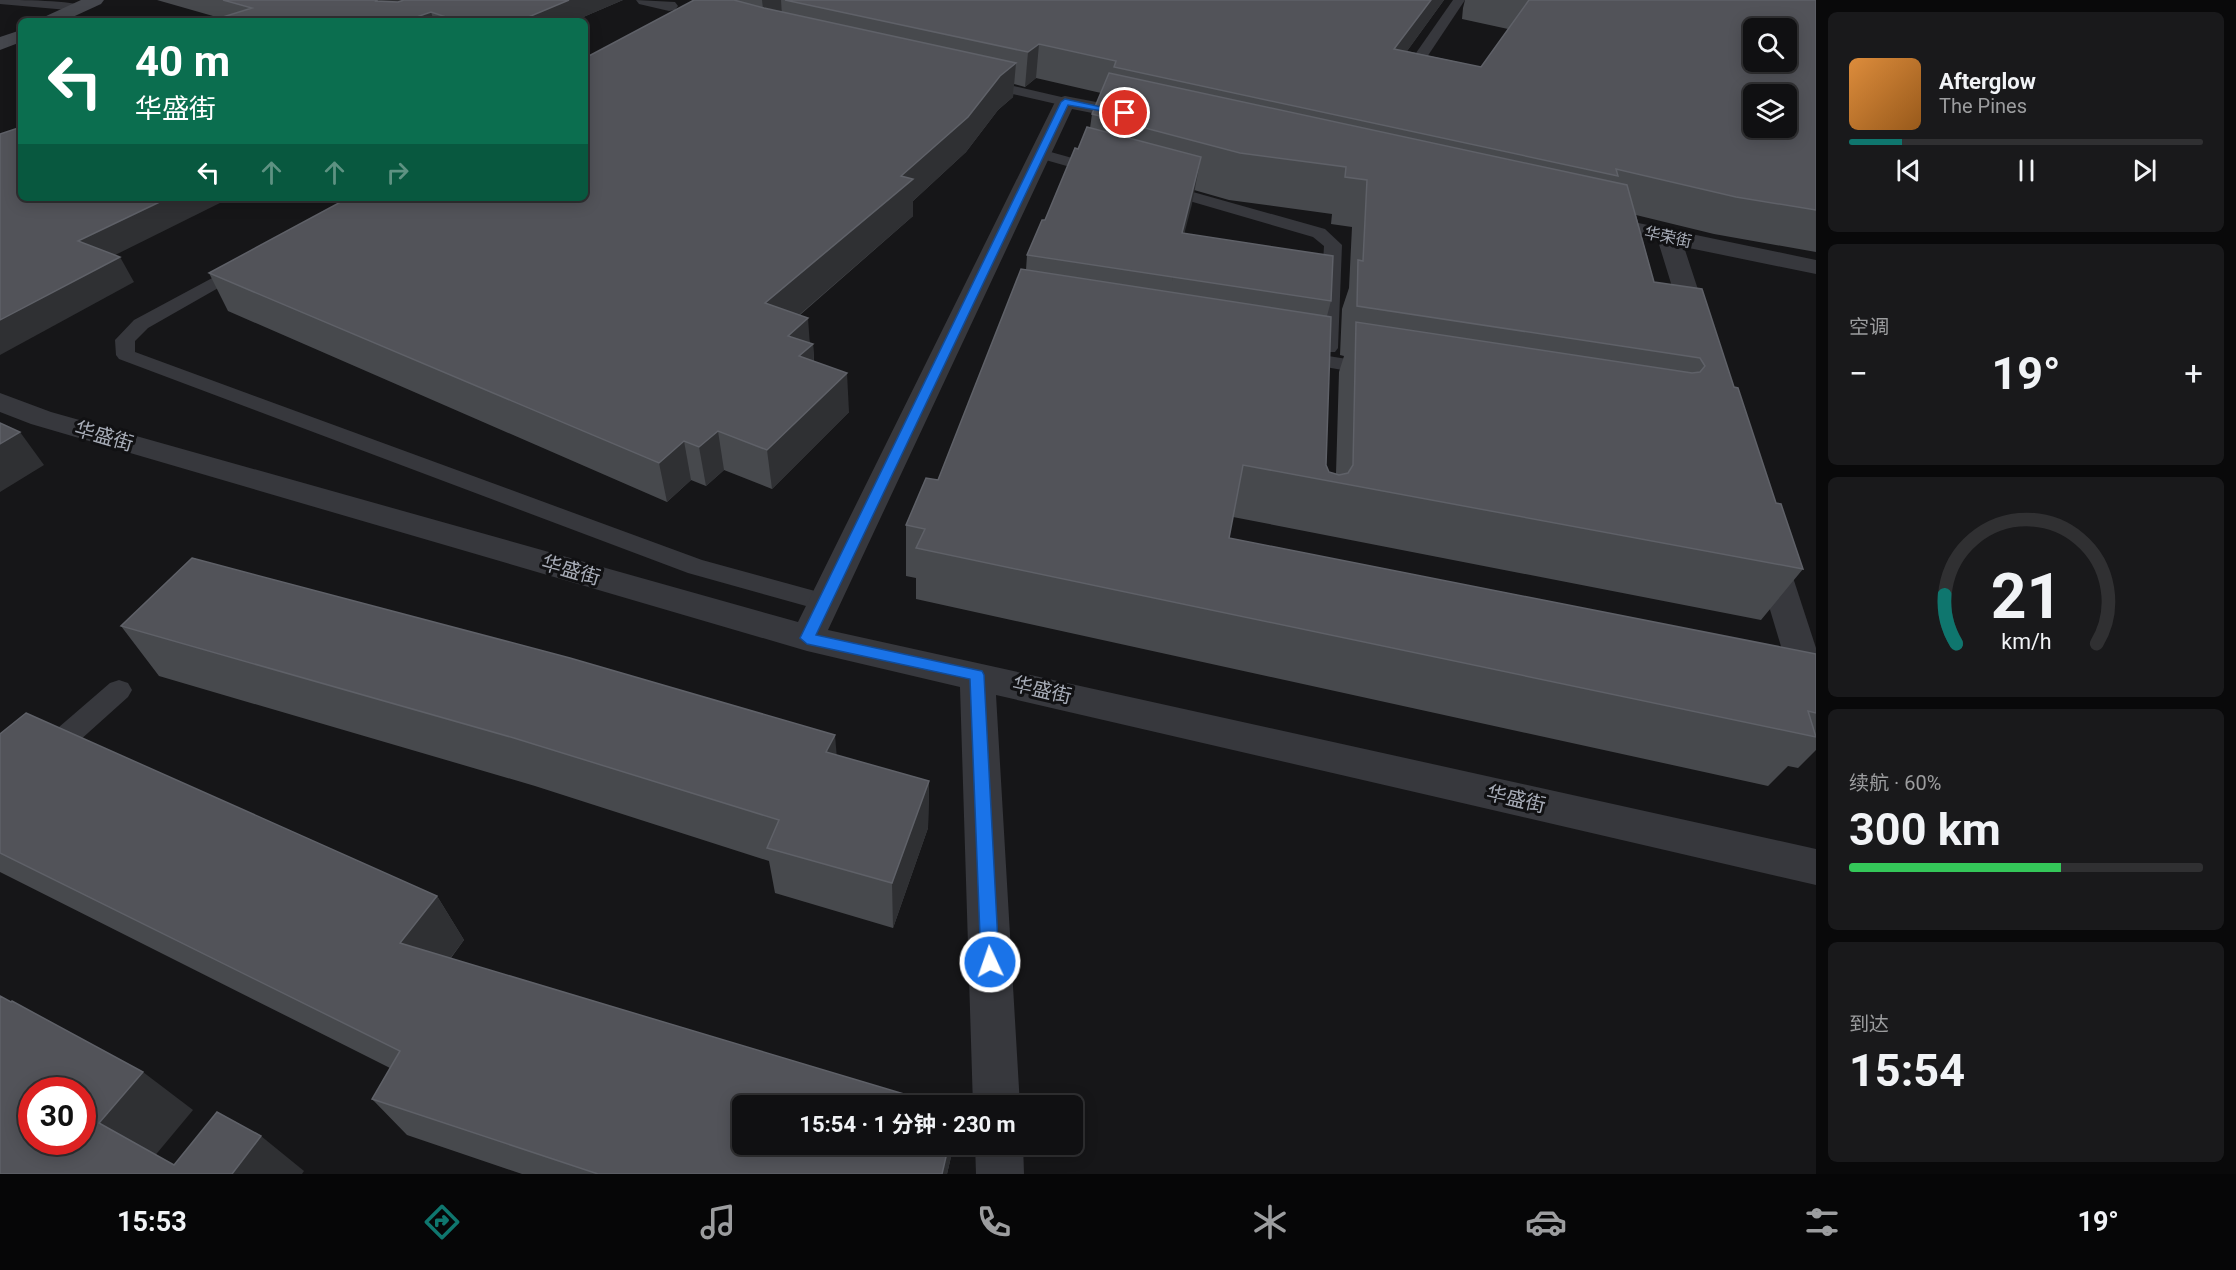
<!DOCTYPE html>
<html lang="zh">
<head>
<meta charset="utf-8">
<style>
  body { margin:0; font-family:Roboto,"Noto Sans SC",sans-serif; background:#19191b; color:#f1f3f6; height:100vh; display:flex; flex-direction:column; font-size:22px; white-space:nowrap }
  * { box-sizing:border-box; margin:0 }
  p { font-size:20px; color:#9c9d9f }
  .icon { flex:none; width:33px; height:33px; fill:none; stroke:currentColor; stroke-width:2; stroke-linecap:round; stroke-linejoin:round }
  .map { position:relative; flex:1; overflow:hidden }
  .panel { display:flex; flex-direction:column; gap:12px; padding:12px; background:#09090a; width:420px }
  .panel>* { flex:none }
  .banner { position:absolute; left:18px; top:18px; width:570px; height:183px; border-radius:9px; box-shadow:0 3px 15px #0003,0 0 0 2px #303032; background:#0b6e4f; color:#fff; overflow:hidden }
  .buttons { position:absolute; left:1743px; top:18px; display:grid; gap:12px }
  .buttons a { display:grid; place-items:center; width:54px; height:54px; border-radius:9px; background:#101012; box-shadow:0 3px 15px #0003,0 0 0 2px #303032; font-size:30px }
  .speed { position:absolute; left:18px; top:1077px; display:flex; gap:12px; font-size:30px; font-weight:700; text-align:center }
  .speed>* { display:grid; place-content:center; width:78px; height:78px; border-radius:50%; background:#101012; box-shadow:0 3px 15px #0003,0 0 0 2px #303032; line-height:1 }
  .speed .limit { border:9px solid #d22; background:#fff; color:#111 }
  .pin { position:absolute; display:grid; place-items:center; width:51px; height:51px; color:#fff; margin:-26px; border:3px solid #fff; border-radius:50%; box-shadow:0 2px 6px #0007 }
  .me { position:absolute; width:66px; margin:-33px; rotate:357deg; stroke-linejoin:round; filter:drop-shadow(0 0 4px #0008) }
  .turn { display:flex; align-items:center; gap:21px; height:126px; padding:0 18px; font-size:27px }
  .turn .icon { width:78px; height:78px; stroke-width:2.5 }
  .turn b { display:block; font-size:42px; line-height:51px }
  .lanes { display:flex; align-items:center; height:57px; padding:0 18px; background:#0003; justify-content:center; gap:30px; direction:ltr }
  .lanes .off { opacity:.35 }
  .big { font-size:45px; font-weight:700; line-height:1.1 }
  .panel .card { flex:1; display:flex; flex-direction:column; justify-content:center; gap:9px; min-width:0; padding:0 21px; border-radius:9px; background:#19191b }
  .panel .dial { align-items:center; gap:0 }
  .dial svg { height:156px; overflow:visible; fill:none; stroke:#303032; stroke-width:7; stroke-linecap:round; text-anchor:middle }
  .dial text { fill:#f1f3f6; stroke:none }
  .song { display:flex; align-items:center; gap:18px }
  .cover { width:72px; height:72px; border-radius:9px; background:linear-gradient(135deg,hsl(30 70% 55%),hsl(30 70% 35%)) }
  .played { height:6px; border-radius:3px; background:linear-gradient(90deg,#0f766e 15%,#303032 15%) }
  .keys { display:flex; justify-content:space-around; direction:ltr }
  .heat { display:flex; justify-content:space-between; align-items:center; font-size:33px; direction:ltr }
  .charge { height:9px; border-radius:4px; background:linear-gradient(90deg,#34c759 60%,#303032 0) }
  .trip { position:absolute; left:732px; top:1095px; width:351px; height:60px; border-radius:9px; background:#101012; box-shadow:0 3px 15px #0003,0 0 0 2px #303032; font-weight:700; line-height:60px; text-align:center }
  .dock { display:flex; height:96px; justify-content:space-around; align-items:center; background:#060607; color:#9c9d9f }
  .dock .icon { width:42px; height:42px }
  .dock .on { color:#0f766e }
  .dock b { font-size:27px; color:#f1f3f6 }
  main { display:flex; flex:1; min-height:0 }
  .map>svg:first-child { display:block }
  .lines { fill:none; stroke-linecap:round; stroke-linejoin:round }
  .lane { fill:#37383d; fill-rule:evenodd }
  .street { fill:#37383d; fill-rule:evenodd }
  .secondary { fill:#45474d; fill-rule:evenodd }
  .wall { fill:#47494d; fill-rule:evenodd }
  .shaded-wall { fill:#2f3033 }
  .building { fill:#525359; stroke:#5f6168; stroke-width:1.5; fill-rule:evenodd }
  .route { fill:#1a73e8; stroke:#114b97; stroke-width:1.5 }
  .labels { text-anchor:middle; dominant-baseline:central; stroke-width:6; stroke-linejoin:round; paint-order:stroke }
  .far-street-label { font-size:16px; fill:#a8adb8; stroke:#111113 }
  .street-label { font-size:20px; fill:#a8adb8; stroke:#111113 }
</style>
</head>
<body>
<main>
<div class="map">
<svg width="1816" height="1174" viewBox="0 0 1816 1174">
  <rect width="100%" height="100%" fill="#161618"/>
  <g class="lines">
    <g class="lane">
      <path d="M0,0C17,0 75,0 85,7L79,11L0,4Z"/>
      <path d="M1453,0H1465L1421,66H1411L1409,63Z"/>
      <path d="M983,79L1070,99L1072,102L1065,106L978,86L976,83Z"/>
      <path d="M1040,149L1108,168L1110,171L1102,176L1035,157L1032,154Z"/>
      <path d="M1161,183L1325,229L1342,245L1338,348L1335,352H1321L1318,348L1324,246L1313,237L1155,191L1153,188L1155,185Z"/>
      <path d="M242,262L248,263L251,267L248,271L148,328L135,341V352L702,560L833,596L836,602L833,608L824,611L688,573L119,359L116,355L115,340L134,320Z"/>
      <path d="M1297,351L1372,363L1379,365L1382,369L1379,373L1372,375L1290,361L1287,357L1290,353Z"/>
      <path d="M119,680L128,683L132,690L128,697L10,803L0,807V778L110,683Z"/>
    </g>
    <g class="street">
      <path d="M636,0L675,2L678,6L675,10L669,11L639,4Z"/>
      <path d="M1065,96L1138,110L1145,112L1148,116L1145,120L1138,122L1072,109L828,630L1816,849V885L996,695L1020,1106H973L960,687L807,651L31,424L0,412V393L51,412L798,622L1055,102L1058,98Z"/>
      <path d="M1595,214L1816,260V274L1684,247L1711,329L1707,335L1698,337L1689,335L1685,329L1658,241L1587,226L1583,221L1587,216Z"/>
      <path d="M1769,542L1780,545L1785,553L1816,648V717L1803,713L1798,703L1753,553L1758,545Z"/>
      <path d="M975,1144H1023L1024,1174H976Z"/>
    </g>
    <g class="secondary">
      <path d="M81,0H104L101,4L64,21H41L44,17Z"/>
      <path d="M21,30V42L0,50V37Z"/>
    </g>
  </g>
  <g class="wall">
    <path d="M157,0H623L574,21H210L220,18Z"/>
    <path d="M694,0H1444L1407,51L1481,67L1508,29L1462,19L1463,8L1465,0H1816V252L1714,234L1636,215L1654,282L1734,387L1776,503L1803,569L1761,620L1233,517L1229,538L1816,654V750L1798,768L1788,766L1768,786L916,599V578L906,576V525L938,480L1026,270L1027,255L1045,220L1078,149L1090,128L1092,114L1101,93L1036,78L1025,87L1014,84L1013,97L998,110L966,152L913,201V216L800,315L810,343L813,344L814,361L849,412L772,489L724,470L706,486L691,480L667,502L228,311L209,273L585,198ZM1194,190L1229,200L1332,214L1331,224L1352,227L1349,288L1342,309L1340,355L1344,356L1339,372L1336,474L1329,472L1326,465L1327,316L1331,301L1184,233Z"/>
    <path d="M121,626L836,755L929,781L928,828L893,928L775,893L769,861L535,786L159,676Z"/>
    <path d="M0,734L437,896L464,940L451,958L742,1144H954L947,1174H522L407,1135L372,1099L390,1068L0,872Z"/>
  </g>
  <g class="shaded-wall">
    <path d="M377,0H435L385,16L376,1Z"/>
    <path d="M569,0H623L574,21H519Z"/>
    <path d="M762,0H781L782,16L765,27Z"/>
    <path d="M1431,0H1444L1384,83L1394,49Z"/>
    <path d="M431,12L434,21H405Z"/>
    <path d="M1039,44L1036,78L1025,87L1028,52Z"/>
    <path d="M1016,63L1013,97L998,110L966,152L913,201V216L769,341L765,303L901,176L1000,76Z"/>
    <path d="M1201,157L1192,204L1172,281L1182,233Z"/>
    <path d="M168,198H230L93,266L78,241Z"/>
    <path d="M120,257L134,282L0,355V320Z"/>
    <path d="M808,318L810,346L813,344L815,383L788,336Z"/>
    <path d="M847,373L849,412L772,489L767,450Z"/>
    <path d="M718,431L724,470L706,486L699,447Z"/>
    <path d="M20,432L44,465L0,492V444Z"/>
    <path d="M684,441L691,480L667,502L659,463Z"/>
    <path d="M835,735L839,783L826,752Z"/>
    <path d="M929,781L928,828L893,928L892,883Z"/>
    <path d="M437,896L464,940L430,985L400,943Z"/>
    <path d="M143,1072L193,1110L153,1158L99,1123Z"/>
    <path d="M261,1136L304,1171L302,1174H232Z"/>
    <path d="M949,1144H954L947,1174H942Z"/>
  </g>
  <g class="building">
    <path d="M223,0H377L376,1L398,2L404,0H569L519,21H458L431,12L405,21H210L252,8Z"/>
    <path d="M694,0H734L764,8L1016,63L1000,76L968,117L901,176L913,179L765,303L808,318L788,336L813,344L799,356L847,373L767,450L718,431L699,447L684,441L659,463L209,273L348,198H585V58Z"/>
    <path d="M785,0H1431L1394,49L1481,67L1529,0H1816V210L1736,197L1616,169L1618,176L1114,67L1116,61L1039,44L1028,52ZM1754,28H1786V62H1754ZM1754,94H1786V128H1754Z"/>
    <path d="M1109,73L1627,185L1654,282L1702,289L1734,387L1738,388L1776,503L1781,504L1803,569L1243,465L1229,538L1816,654V713L1808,711L1816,737L916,548L925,529L906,525L926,478L938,480L1021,269L1331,317L1326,465L1329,472L1339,475L1348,473L1353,465L1356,322L1692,373L1700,372L1705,366L1700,358L1357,306L1358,260L1363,261L1367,180L1345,177L1346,167L1240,153L1092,114Z"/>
    <path d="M21,127V198H168L78,241L120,257L0,320V134Z"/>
    <path d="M1087,127L1201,157L1182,233L1333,256L1331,301L1027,255L1042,220H1045L1075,148L1078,149Z"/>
    <path d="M0,423L20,432L0,444Z"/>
    <path d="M192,558L570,658L835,735L826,752L929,781L892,883L767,848L779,820L514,738L121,626Z"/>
    <path d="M26,713L437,896L400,943L944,1106H742V1144H949L942,1174H598L372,1099L400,1051L0,853V734Z"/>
    <path d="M0,996L11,1002L12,1001L143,1072L99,1123L174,1165L217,1112L261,1136L232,1174H0ZM32,1090H82V1142H32Z"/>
  </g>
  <path class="route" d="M1065,99L1129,113L1125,115L1068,105L816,635L977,670L982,671L984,675L999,962L997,968L990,971L984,968L981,962L970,679L807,644L800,638L1061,102Z"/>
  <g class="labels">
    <g class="far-street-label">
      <text transform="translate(1668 237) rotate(12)">华荣街</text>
    </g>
    <g class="street-label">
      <text transform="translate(104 436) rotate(16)">华盛街</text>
      <text transform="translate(571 570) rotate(16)">华盛街</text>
      <text transform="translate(1042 690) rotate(13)">华盛街</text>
      <text transform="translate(1516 799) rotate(13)">华盛街</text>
    </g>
  </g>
</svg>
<div class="buttons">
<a><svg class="icon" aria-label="search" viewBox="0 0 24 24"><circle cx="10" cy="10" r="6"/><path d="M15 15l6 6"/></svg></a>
<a><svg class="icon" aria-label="layers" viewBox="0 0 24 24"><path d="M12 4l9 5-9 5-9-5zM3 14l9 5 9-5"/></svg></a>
</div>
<div class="speed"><div class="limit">30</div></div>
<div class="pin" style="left:1125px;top:113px;background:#d93025"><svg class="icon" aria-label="arrive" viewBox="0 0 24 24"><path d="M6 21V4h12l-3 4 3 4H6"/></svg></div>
<svg class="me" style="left:990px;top:962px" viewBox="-20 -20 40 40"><circle r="17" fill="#1a73e8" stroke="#fff" stroke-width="3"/><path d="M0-11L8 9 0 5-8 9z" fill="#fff"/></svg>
<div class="trip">15:54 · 1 分钟 · 230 m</div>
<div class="banner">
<div class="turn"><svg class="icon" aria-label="left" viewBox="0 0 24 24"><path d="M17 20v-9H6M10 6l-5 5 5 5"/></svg><div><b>40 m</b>华盛街</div></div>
<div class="lanes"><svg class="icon" aria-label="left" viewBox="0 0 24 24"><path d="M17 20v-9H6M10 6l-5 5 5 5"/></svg><svg class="icon off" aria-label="ahead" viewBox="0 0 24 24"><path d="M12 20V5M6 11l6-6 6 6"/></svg><svg class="icon off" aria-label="ahead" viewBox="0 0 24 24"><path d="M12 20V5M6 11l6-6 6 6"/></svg><svg class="icon off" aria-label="right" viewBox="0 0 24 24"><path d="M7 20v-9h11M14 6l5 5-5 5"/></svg></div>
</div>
</div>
<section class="panel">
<div class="card">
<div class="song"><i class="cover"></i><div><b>Afterglow</b><p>The Pines</p></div></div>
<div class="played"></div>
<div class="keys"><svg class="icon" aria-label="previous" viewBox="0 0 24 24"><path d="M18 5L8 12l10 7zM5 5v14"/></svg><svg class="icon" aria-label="pause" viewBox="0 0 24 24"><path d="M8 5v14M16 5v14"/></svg><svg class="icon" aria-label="next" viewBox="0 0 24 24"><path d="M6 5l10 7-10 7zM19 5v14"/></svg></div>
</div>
<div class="card"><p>空调</p>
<div class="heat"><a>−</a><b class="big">19°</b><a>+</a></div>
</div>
<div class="card dial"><svg viewBox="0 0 100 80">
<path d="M14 69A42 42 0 1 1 86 69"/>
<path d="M14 69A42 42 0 0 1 8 44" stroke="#0f766e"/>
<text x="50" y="56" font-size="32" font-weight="700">21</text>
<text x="50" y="72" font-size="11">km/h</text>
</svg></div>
<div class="card"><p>续航 · 60%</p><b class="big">300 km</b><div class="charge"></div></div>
<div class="card"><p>到达</p><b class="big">15:54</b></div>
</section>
</main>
<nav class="dock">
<b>15:53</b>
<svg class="icon on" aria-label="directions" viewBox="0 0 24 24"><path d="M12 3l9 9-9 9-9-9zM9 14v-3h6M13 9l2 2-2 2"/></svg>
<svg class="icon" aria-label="music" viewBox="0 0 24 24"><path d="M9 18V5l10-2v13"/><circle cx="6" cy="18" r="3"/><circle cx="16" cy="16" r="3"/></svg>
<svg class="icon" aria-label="phone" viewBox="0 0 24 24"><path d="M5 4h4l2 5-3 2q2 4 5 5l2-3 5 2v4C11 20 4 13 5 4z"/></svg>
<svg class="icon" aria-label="climate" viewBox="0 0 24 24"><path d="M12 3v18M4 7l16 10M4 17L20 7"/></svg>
<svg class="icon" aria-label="car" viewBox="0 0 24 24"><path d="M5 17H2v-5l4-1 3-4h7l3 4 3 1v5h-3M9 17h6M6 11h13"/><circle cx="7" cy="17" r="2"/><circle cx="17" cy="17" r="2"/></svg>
<svg class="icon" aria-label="filters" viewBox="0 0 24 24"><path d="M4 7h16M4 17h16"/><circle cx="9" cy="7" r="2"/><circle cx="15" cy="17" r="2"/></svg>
<b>19°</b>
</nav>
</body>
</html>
